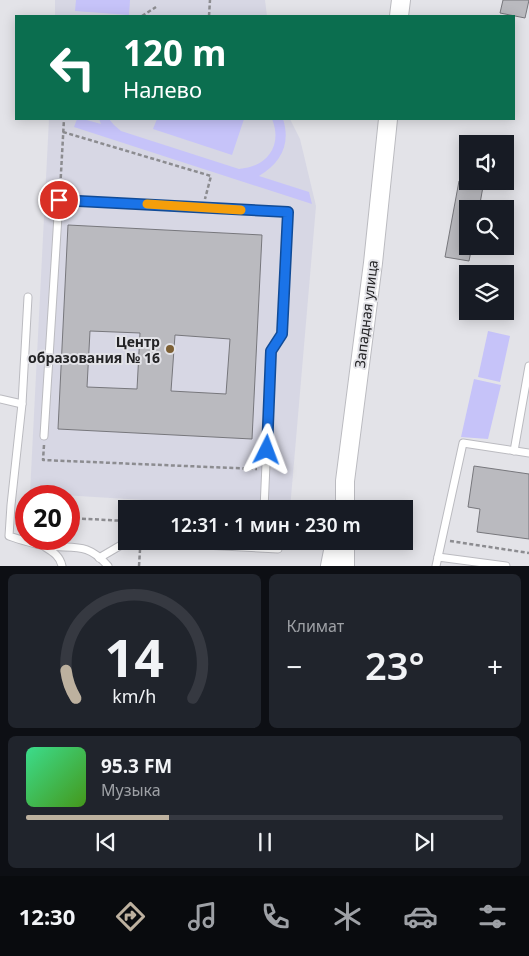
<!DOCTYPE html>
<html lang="ru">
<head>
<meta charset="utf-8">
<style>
  body { margin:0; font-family:"Noto Sans",sans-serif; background:#20242c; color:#f1f3f6; height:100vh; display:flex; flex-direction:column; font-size:19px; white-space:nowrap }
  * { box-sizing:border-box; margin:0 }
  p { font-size:16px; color:#9ea1a6 }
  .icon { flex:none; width:28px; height:28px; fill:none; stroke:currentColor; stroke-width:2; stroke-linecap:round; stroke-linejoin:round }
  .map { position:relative; height:566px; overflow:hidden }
  .side { display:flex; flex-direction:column; gap:8px; padding:8px; background:#0d0f14; flex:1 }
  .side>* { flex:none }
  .guide { position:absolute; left:15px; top:15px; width:500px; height:105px; border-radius:0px; box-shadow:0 2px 12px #0003; background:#0b6e4f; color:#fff; overflow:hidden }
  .buttons { position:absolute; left:459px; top:135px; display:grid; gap:10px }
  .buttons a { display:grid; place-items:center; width:55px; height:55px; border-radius:0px; background:#171b24; box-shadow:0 2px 12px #0003; font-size:25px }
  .speed { position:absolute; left:15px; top:485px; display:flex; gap:10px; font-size:25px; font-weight:700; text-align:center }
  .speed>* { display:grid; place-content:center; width:65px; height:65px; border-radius:50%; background:#171b24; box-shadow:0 2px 12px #0003; line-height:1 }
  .speed .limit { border:8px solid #d22; background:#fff; color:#111 }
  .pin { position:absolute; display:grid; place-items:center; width:42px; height:42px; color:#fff; margin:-21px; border:2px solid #fff; border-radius:50%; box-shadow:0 1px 5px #0007 }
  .me { position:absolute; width:55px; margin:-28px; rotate:3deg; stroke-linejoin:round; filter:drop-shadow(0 0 4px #0008) }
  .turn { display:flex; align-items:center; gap:18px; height:105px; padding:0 25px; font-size:22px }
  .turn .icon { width:65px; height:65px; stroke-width:2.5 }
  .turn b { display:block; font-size:35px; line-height:42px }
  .big { font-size:38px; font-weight:600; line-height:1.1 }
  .side .widget { flex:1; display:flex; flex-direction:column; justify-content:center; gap:8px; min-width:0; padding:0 18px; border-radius:8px; background:#20242c }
  .side .dial { align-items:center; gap:0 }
  .dial svg { height:130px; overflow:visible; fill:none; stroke:#363941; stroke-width:7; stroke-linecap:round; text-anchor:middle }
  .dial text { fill:#f1f3f6; stroke:none }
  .song { display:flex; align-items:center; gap:15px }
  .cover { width:60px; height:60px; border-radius:8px; background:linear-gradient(135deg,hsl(150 70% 55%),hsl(100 70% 35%)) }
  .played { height:5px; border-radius:2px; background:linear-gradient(90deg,#bdb19f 30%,#363941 30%) }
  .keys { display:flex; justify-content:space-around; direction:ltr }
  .heat { display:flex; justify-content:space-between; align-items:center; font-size:28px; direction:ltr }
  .side .tiles { flex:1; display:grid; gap:8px; grid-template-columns:1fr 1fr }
  .widget:last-child { grid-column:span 2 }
  .trip { position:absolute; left:118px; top:500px; width:295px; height:50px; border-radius:0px; background:#171b24; box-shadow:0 2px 12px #0003; font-weight:600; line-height:50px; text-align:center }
  .tabs { display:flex; height:80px; justify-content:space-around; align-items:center; background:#090b0e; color:#9ea1a6 }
  .tabs .icon { width:35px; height:35px }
  .tabs .on { color:#bdb19f }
  .tabs b { font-size:22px; color:#f1f3f6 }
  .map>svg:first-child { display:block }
  .built { fill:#d7d7e4 }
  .green { fill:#c6c3f9 }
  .building { fill:#bababf; stroke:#77777c; fill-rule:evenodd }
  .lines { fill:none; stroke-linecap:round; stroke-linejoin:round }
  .service-casing { stroke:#bbbbc0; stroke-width:9 }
  .tertiary-casing { stroke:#bbbbc0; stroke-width:20 }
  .path { stroke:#8c8c90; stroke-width:2.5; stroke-dasharray:4 2.5; stroke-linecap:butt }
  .service { stroke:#fff; stroke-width:7 }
  .tertiary { stroke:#fff; stroke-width:18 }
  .route-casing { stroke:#114b97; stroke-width:12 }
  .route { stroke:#1a73e8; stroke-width:9 }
  .slow { stroke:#f59e0b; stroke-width:9 }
  .poi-dot { fill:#7d6034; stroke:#e3e3e8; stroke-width:2 }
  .labels { text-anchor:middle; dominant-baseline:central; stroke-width:4; stroke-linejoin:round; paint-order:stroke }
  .street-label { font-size:14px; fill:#232325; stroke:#e3e3e8 }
  .poi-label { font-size:14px; font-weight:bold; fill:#232325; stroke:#e3e3e8; text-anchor:end }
</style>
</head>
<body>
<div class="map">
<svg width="529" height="566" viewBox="0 0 529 566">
  <rect width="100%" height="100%" fill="#e3e3e8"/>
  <g class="built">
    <path d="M55,0H265L267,16H55Z"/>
    <path d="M49,119H290L300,139L316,206L290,509L30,493Z"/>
  </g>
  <g class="green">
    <path d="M76,0H130L129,15L75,11Z"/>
    <path d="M77,119H83L101,124L99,119H109L114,125L121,131L239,169C267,167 283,146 272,119H283C291,144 281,163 259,176L309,192L312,204L74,127Z"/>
    <path d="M157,119H244L232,155L153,129Z"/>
    <path d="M488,331L510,336L500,382L478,377Z"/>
    <path d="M474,379L501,385L488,439L461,437Z"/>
  </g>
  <g class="building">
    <path d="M503,0H529L525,18L500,13Z"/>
    <path d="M459,181H484L479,209H468V246H472L469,261L445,257Z"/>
    <path d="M68,225L262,235L252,439L58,429ZM90,331L140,333L137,389L87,387ZM175,335L230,339L226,394L171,391Z"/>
    <path d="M474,466L529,474V539L477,532L480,509L468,507Z"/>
  </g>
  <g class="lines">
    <g class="service-casing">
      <g id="service">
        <path d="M28,297L22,404L11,505L9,536C21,540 35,545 47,546C75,549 87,542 108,566"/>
        <path d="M0,399L22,404"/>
        <path d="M44,436L59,200L288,212L282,334L271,351L264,509"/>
        <path d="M514,451L529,366"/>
        <path d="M45,547C53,552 60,556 62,566"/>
        <path d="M438,557L463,443L529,453"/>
        <path d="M99,558L128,541L278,549"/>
        <path d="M436,566L438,557L506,566"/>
      </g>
    </g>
    <g class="tertiary-casing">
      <g id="tertiary">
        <path d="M399,16L401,0"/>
        <path d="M345,509V481L373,263L388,119"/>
        <path d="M345,541V566"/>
        <path d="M330,566L335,541"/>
      </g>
    </g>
    <g class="path">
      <path d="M142,16L156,7"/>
      <path d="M209,16L210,0"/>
      <path d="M63,132L211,176L205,199"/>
      <path d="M60,191L64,119"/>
      <path d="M44,445L43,460L257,469"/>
      <path d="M20,506H26"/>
      <path d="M69,518L126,521"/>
      <path d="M450,541L529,553"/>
      <path d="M139,566L140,550"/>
    </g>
    <use href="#service" class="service"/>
    <use href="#tertiary" class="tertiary"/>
  </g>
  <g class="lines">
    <g class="route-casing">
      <path id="route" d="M59,200L288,212L282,334L271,351L267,450"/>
    </g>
    <use href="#route" class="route"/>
    <path class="slow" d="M147,204L241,210"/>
  </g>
  <circle class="poi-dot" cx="170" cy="349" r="5"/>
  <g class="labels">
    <g class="street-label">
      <text transform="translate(366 314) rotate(-83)">Западная улица</text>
    </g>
    <g class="poi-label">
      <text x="160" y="341">Центр<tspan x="160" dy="16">образования № 16</tspan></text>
    </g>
  </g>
</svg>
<div class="buttons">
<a><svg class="icon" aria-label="sound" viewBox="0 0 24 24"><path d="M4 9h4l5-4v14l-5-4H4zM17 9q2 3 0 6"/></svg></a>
<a><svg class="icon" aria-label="search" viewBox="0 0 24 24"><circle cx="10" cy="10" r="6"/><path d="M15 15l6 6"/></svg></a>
<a><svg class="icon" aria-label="layers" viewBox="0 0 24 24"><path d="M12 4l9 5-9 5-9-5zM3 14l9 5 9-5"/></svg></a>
</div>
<div class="speed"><div class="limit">20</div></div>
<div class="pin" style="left:59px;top:200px;background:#d93025"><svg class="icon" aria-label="arrive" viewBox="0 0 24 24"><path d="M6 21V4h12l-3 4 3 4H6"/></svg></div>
<svg class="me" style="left:267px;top:450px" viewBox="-20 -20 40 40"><path d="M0-17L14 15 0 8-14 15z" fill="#1a73e8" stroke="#fff" stroke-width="4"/></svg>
<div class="trip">12:31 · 1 мин · 230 m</div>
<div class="guide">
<div class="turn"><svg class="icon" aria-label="left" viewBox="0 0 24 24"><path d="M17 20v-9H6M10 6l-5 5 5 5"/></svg><div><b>120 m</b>Налево</div></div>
</div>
</div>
<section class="side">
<div class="tiles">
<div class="widget dial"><svg viewBox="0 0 100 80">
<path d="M14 69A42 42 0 1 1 86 69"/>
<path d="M14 69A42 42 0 0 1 8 52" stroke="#bdb19f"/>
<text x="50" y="56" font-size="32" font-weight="700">14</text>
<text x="50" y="72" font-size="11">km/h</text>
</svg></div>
<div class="widget"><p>Климат</p>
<div class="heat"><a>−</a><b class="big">23°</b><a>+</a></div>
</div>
<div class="widget">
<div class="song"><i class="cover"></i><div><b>95.3 FM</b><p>Музыка</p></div></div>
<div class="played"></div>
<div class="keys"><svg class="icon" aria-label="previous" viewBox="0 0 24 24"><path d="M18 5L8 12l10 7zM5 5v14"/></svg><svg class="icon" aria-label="pause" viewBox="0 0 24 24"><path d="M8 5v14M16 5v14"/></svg><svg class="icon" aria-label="next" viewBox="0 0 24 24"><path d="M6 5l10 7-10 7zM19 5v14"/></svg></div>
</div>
</div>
</section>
<nav class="tabs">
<b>12:30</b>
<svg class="icon on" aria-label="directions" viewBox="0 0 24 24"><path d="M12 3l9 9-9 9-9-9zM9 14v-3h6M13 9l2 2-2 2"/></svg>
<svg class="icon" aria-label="music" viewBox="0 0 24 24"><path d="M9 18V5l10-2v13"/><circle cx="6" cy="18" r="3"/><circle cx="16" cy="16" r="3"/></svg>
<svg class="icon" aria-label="phone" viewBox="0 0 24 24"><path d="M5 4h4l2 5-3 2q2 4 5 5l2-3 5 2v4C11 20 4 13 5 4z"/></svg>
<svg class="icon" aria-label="climate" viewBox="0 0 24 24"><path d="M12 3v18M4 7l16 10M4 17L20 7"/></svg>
<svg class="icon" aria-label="car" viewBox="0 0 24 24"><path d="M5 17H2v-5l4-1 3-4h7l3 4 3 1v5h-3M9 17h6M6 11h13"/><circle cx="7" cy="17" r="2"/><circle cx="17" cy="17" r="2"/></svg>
<svg class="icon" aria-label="filters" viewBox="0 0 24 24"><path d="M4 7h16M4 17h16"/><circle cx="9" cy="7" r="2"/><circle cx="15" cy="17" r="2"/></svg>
</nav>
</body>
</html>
